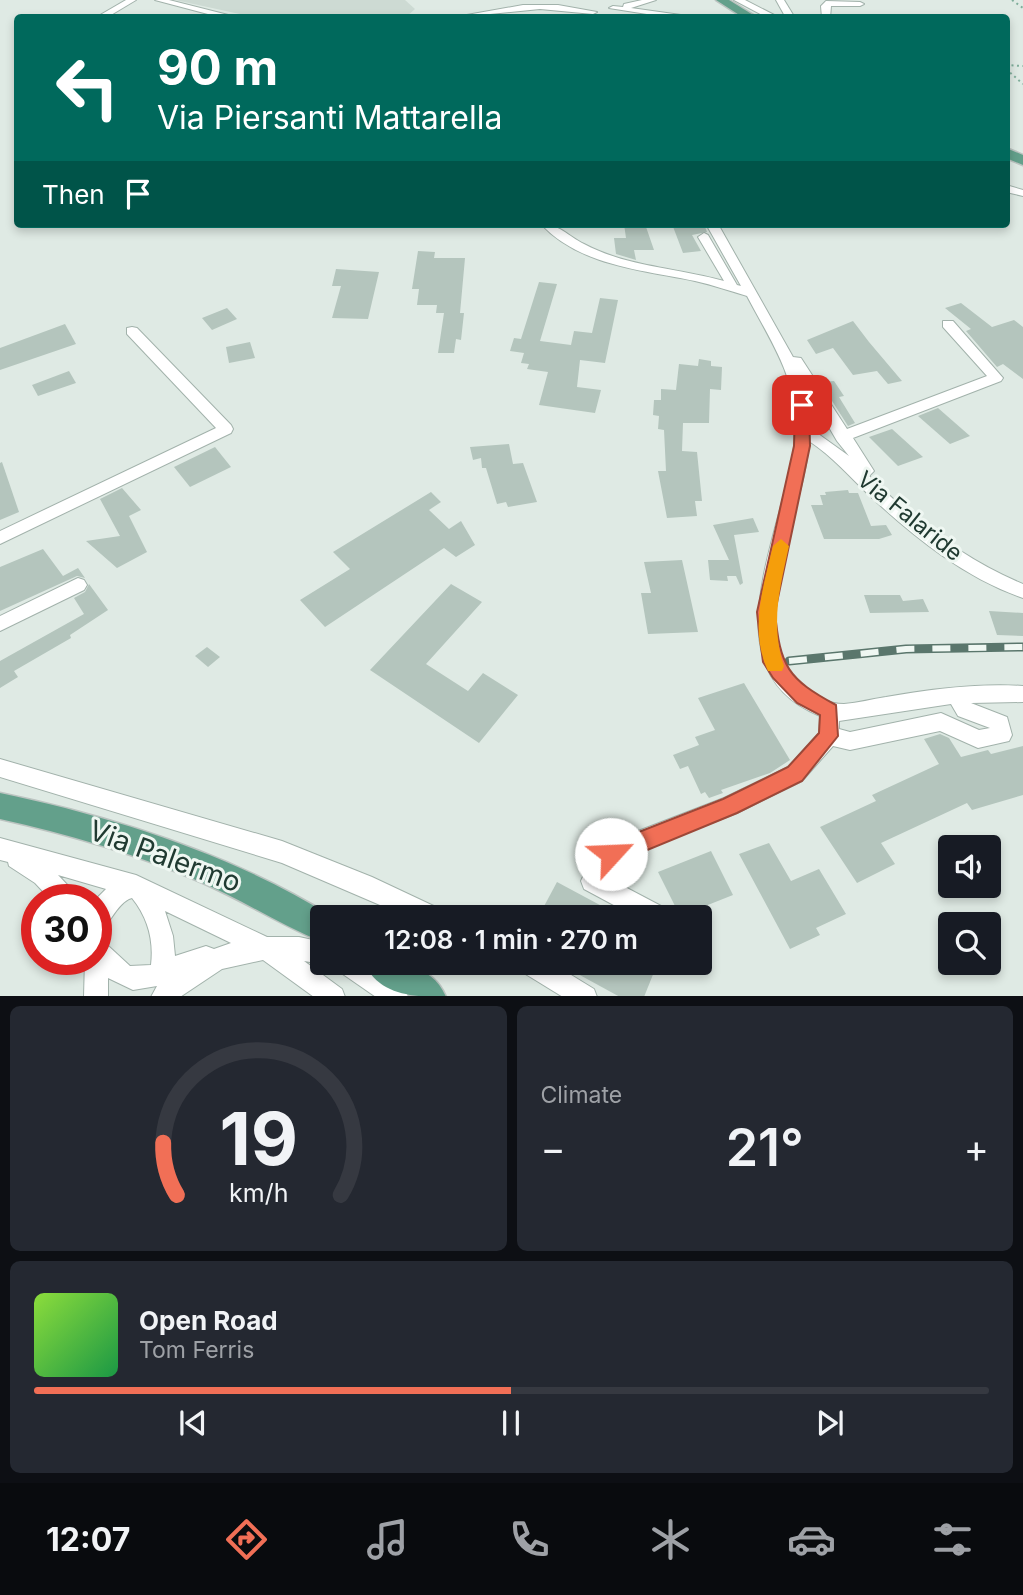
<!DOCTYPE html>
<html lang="en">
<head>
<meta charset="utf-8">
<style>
  body { margin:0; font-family:Inter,sans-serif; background:#242831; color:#f1f3f6; height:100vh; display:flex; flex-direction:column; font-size:26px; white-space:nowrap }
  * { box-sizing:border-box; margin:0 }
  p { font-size:23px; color:#9ea1a6 }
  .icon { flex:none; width:38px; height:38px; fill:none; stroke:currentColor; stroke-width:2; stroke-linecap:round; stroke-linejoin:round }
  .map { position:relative; height:996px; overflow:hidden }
  .sheet { display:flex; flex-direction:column; gap:10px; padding:10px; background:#0d0f14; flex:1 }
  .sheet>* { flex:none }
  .guide { position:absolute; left:14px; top:14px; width:996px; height:214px; border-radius:7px; box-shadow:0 4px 10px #0003; background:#00695c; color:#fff; overflow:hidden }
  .controls { position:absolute; left:938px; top:835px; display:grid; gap:14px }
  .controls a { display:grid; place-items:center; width:63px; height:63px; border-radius:7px; background:#171b24; box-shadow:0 4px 10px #0003; font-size:35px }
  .speed { position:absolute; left:21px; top:884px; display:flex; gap:14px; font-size:35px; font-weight:700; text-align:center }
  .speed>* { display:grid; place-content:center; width:91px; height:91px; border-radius:50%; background:#171b24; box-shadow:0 4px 10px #0003; line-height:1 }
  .speed .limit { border:10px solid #d22; background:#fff; color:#111 }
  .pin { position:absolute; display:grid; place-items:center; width:60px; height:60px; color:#fff; margin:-30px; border-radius:14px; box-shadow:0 4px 10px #0006 }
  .me { position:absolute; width:77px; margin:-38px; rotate:65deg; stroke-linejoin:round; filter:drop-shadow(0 0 5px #0008) }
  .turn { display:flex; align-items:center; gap:24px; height:147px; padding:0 28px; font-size:32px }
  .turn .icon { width:91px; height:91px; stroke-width:2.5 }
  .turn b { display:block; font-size:49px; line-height:60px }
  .then { display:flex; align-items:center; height:66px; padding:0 28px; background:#0003; gap:14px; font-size:26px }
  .big { font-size:52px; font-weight:600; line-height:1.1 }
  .sheet .card { flex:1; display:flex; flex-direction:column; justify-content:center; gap:10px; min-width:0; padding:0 24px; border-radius:10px; background:#242831 }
  .sheet .dial { align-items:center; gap:0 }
  .dial svg { height:182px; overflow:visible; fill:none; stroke:#363941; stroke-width:7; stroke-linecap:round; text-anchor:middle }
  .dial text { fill:#f1f3f6; stroke:none }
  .song { display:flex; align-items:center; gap:21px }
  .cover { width:84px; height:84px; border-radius:10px; background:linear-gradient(135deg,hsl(90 70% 55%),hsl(140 70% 35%)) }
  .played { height:7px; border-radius:4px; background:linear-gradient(90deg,#f16f56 50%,#363941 50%) }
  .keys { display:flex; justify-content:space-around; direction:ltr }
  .heat { display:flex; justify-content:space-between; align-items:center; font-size:38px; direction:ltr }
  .sheet .tiles { flex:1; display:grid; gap:10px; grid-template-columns:1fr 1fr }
  .card:last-child { grid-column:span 2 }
  .trip { position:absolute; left:310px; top:905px; width:402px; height:70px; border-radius:7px; background:#171b24; box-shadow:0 4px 10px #0003; font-weight:600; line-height:70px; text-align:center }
  .dock { display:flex; height:112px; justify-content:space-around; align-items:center; background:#090b0e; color:#9ea1a6 }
  .dock .icon { width:49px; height:49px }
  .dock .selected { color:#f16f56 }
  .dock b { font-size:32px; color:#f1f3f6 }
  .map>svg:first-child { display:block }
  .built { fill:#cddad3 }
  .building { fill:#b4c5bd }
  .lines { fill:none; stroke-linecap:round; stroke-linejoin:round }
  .minor-casing { stroke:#a2b2ab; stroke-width:2 }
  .major-casing { stroke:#bcc4c1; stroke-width:3 }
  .path { stroke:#7fae9b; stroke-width:2; stroke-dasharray:2 3.5; stroke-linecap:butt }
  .minor { fill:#fff; fill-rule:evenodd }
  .major { fill:#63a08b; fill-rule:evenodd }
  .rail-casing { stroke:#5a766c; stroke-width:9 }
  .rail { stroke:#eff7f2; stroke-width:6; stroke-dasharray:18; stroke-linecap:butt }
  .route { fill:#f16f56; stroke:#9d4838; stroke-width:2 }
  .slow { fill:#f59e0b }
  .labels { text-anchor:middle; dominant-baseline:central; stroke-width:6; stroke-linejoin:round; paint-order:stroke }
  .street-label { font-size:23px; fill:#203a31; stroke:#eff7f2 }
  .near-street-label { font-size:28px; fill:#203a31; stroke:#eff7f2 }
</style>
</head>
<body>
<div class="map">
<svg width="1023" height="997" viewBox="0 0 1023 997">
  <rect width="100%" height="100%" fill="#dfeae4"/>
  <path class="built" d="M175,0H405L415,9L406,17L258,18Z"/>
  <g class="building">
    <path d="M624,224H645L654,250H634L636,260L616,254L614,238H626Z"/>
    <path d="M672,224H704L707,232L692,235L701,251L683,253Z"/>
    <path d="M418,251L435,252L434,258H465L460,313H464L461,340L456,339L454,353H438L444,313H436L437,305H417L419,289H412Z"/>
    <path d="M336,269L379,272L368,319L332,318L341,286H332Z"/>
    <path d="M539,282L557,284L540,341L571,345L574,331L592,333L600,298L618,300L605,363L580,360L577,387L601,390L595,413L539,405L548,372L527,369L529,364L521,363L524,353L510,351L514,338L521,339Z"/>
    <path d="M961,303L992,327L1014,320L1023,327V379L1003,364L997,367L966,331L971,329L945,308Z"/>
    <path d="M227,308L237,319L212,330L202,318Z"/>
    <path d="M853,321L869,342L902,381L888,384L877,371L853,375L833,348L816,354L807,340Z"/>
    <path d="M65,324L76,344L0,370V348Z"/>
    <path d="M250,342L255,358L229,363L226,347Z"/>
    <path d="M699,359L711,361V366L722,367L721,390L710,389L709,423H683L682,451L697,452L702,501H695L697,516L667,518L658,471H666L664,430L658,429L659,416L653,415L654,400H661V389L676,390L679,364L698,366Z"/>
    <path d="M69,371L76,383L38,396L32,385Z"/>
    <path d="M834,381L844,396L839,397L855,423L848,426L820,382Z"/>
    <path d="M938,408L970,436L950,444L918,416Z"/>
    <path d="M892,429L923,457L898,466L869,437Z"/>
    <path d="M509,444L513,464L523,463L537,502L508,507L506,502L497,504L486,468H482L481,458L473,460L470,447Z"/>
    <path d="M215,447L231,467L190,487L174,467Z"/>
    <path d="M2,462L19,512L0,520V463Z"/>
    <path d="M122,488L141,510L129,516L147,552L117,568L86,541L120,536L100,499Z"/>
    <path d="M848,490L849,493H858L871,526L886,525L892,535L879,539H824L811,505H823L820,495H826L825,492Z"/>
    <path d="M431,492L441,502L429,510L449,529L461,521L475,545L456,557L444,548L325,627L300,600L350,569L333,552Z"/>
    <path d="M753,518L759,532L734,535L743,583L740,585L736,576H727L728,581L710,580L708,560H729L713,525Z"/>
    <path d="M43,549L63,576L78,568L85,578L77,576L0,611V567Z"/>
    <path d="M682,560L698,632L648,634L641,593H651L644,562Z"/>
    <path d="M89,584L108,610L70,635L71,638L14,671L18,677L0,688V661L84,614L74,598L85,592Z"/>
    <path d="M451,584L482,602L426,664L468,691L483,673L518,695L479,743L370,670Z"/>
    <path d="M864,595H900L903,601L923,599L929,612L870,613Z"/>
    <path d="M989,611L1023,613V636L997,635Z"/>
    <path d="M207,647L220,657L208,667L195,656Z"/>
    <path d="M744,683L790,760L770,773L721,790L723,793L709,798L705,792L701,794L688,766L680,769L673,755L699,745L695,737L715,730L698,698Z"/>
    <path d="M940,734L949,738L961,757L988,750L991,754L1023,746V795L972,810L967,803L881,843L895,864L857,883L820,827L876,801L872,795L939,764L924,739Z"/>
    <path d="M769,843L791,881L819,869L846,914L816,928L820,935L790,949L739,854Z"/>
    <path d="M711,851L733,895L680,916L658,872Z"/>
    <path d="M557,882L598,904L622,917H554L542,910Z"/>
    <path d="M556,962H658L644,997H620Z"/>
  </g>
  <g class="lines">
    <g class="minor-casing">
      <g id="minor">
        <path d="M126,0H136L106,18H95Z"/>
        <path d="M155,0H169L240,18H223Z"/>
        <path d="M642,0H656L631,8L702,18H672L609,8L613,6L623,7L624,4Z"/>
        <path d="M734,0H745L780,18H768Z"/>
        <path d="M776,0H784L795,18H786Z"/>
        <path d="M826,1L860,2L864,4L860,6H831L830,18H822L821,6Z"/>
        <path d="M523,5H558L597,12L593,14L540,9L450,18Z"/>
        <path d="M1006,185L1023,190V196L1006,192Z"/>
        <path d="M541,224C559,224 568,236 584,244C627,267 678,268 724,281L698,237L704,233L708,235L737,285L741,286L706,224H718L793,357L801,358L847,429L987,376L943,327V321H953L1003,378L1001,381L853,438L874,471L869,476C913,520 965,560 1023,584V598C965,578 914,537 870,496C850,477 832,456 809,441C805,513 740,626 801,685C813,696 827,704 844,704C858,703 872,699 886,697C931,689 977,683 1023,686V702L971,703L1007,717L1012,735L1009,741L978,748L940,731L850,750L833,746L802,781L737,813L634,853L608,873L606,877L661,906L663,917H636L584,889L581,881L592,857L620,838L724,798L788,767L819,733L820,716C698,667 795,514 796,425C796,377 769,338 747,296C730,291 713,285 695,281C643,270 580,266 541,224ZM806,388L837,441L849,456L810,428ZM951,704L958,716L990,728L979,730L941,713L850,732L839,729V721Z"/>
        <path d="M132,327L137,328L231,425L233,429L231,433L0,544V531L216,428L127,334V328Z"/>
        <path d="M78,578L84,580L87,585L84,590L0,631V616Z"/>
        <path d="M0,759L282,841L372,877L440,909L443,917H408L282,863L0,777Z"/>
        <path d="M0,838L136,875L267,937H299L322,942V962H326L322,964L304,961L342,989L345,997H314L263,960L222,969L180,997H151L157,986L133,990L108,978V997H84L85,959H96V939L104,942L130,966L151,965C154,940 148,918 132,898L129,899C113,908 110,927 96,933L95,900L106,889L58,875L74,892L77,900H51L35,883L9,866L8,862L0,860ZM165,911L231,943L214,949L206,946L175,956L173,936Z"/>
        <path d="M334,962H366L405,989L408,997H376L337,970Z"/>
        <path d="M516,962H550L594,989L597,997H563L519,970Z"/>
      </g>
    </g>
    <g class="major-casing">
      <g id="major">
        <path d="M716,0H729L758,18H744Z"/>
        <path d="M1006,148L1023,155V165L1006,158Z"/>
        <path d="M0,793C115,817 233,855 333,917H322V942C279,924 239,898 196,880C133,853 67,834 0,819Z"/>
        <path d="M364,962C395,962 432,963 446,997C415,997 378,996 364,962Z"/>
      </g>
    </g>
    <g class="path">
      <path d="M1012,0L1023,8"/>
      <path d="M1006,65L1023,66"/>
      <path d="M1006,69L1023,84"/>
    </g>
    <use href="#minor" class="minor"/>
    <use href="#major" class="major"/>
    <g class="rail-casing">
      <path id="rail" d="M789,661L906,649L1023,647"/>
    </g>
    <use href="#rail" class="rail"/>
  </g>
  <path class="route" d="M802,400L809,405L810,446L775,612C780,667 788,679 836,705L838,736L802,781L737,813L611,865L603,862L600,854L603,846L723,799L788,767L819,733L820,715L797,703L773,678L763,662L759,631L757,612L794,446L795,405Z"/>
  <path class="slow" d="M781,539L789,546C780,587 770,624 784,666L782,671H768C749,630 763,588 773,546Z"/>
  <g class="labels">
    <g class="street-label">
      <text transform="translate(910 516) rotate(39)">Via Falaride</text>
    </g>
    <g class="near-street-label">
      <text transform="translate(165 856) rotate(20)">Via Palermo</text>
    </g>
  </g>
</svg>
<div class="controls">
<a><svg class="icon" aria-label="sound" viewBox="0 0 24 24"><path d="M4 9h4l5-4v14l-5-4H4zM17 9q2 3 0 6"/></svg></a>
<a><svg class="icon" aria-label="search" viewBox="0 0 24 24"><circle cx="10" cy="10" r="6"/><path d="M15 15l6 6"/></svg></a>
</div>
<div class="speed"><div class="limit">30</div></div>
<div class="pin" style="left:802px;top:405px;background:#d93025"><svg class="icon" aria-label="arrive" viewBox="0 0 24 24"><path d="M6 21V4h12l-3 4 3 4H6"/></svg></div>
<svg class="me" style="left:611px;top:854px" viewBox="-20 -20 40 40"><circle r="19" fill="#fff"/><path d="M0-13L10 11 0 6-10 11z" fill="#f16f56"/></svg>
<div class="trip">12:08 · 1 min · 270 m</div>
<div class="guide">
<div class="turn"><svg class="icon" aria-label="left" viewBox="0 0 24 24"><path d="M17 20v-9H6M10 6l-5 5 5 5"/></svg><div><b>90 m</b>Via Piersanti Mattarella</div></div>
<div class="then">Then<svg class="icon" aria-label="arrive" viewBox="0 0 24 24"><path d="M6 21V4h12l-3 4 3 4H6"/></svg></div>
</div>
</div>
<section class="sheet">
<div class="tiles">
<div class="card dial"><svg viewBox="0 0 100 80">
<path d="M14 69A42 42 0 1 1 86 69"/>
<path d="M14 69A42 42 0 0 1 8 46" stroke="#f16f56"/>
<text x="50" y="56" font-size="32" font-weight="700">19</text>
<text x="50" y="72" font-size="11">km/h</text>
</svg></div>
<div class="card"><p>Climate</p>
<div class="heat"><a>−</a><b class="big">21°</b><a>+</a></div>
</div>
<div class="card">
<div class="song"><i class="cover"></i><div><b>Open Road</b><p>Tom Ferris</p></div></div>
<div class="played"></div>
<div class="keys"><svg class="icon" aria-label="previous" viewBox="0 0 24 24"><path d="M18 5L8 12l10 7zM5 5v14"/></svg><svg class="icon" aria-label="pause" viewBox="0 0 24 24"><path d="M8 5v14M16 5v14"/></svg><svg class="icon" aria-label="next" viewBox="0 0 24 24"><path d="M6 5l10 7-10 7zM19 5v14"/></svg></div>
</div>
</div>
</section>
<nav class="dock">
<b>12:07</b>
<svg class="icon selected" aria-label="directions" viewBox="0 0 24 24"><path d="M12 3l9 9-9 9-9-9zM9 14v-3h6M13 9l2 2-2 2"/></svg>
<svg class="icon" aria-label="music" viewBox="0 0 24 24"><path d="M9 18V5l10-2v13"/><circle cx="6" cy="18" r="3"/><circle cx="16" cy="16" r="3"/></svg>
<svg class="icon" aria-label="phone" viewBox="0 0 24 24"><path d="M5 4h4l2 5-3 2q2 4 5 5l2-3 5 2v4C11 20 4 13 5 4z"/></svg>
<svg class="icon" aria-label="climate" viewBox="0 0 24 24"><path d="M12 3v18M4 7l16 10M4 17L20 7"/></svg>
<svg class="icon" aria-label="car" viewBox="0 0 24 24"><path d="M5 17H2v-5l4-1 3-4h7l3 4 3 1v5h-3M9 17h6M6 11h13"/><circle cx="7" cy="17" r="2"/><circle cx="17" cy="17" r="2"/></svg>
<svg class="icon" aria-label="filters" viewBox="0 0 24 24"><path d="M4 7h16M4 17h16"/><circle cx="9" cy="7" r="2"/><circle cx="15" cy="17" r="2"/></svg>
</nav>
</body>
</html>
